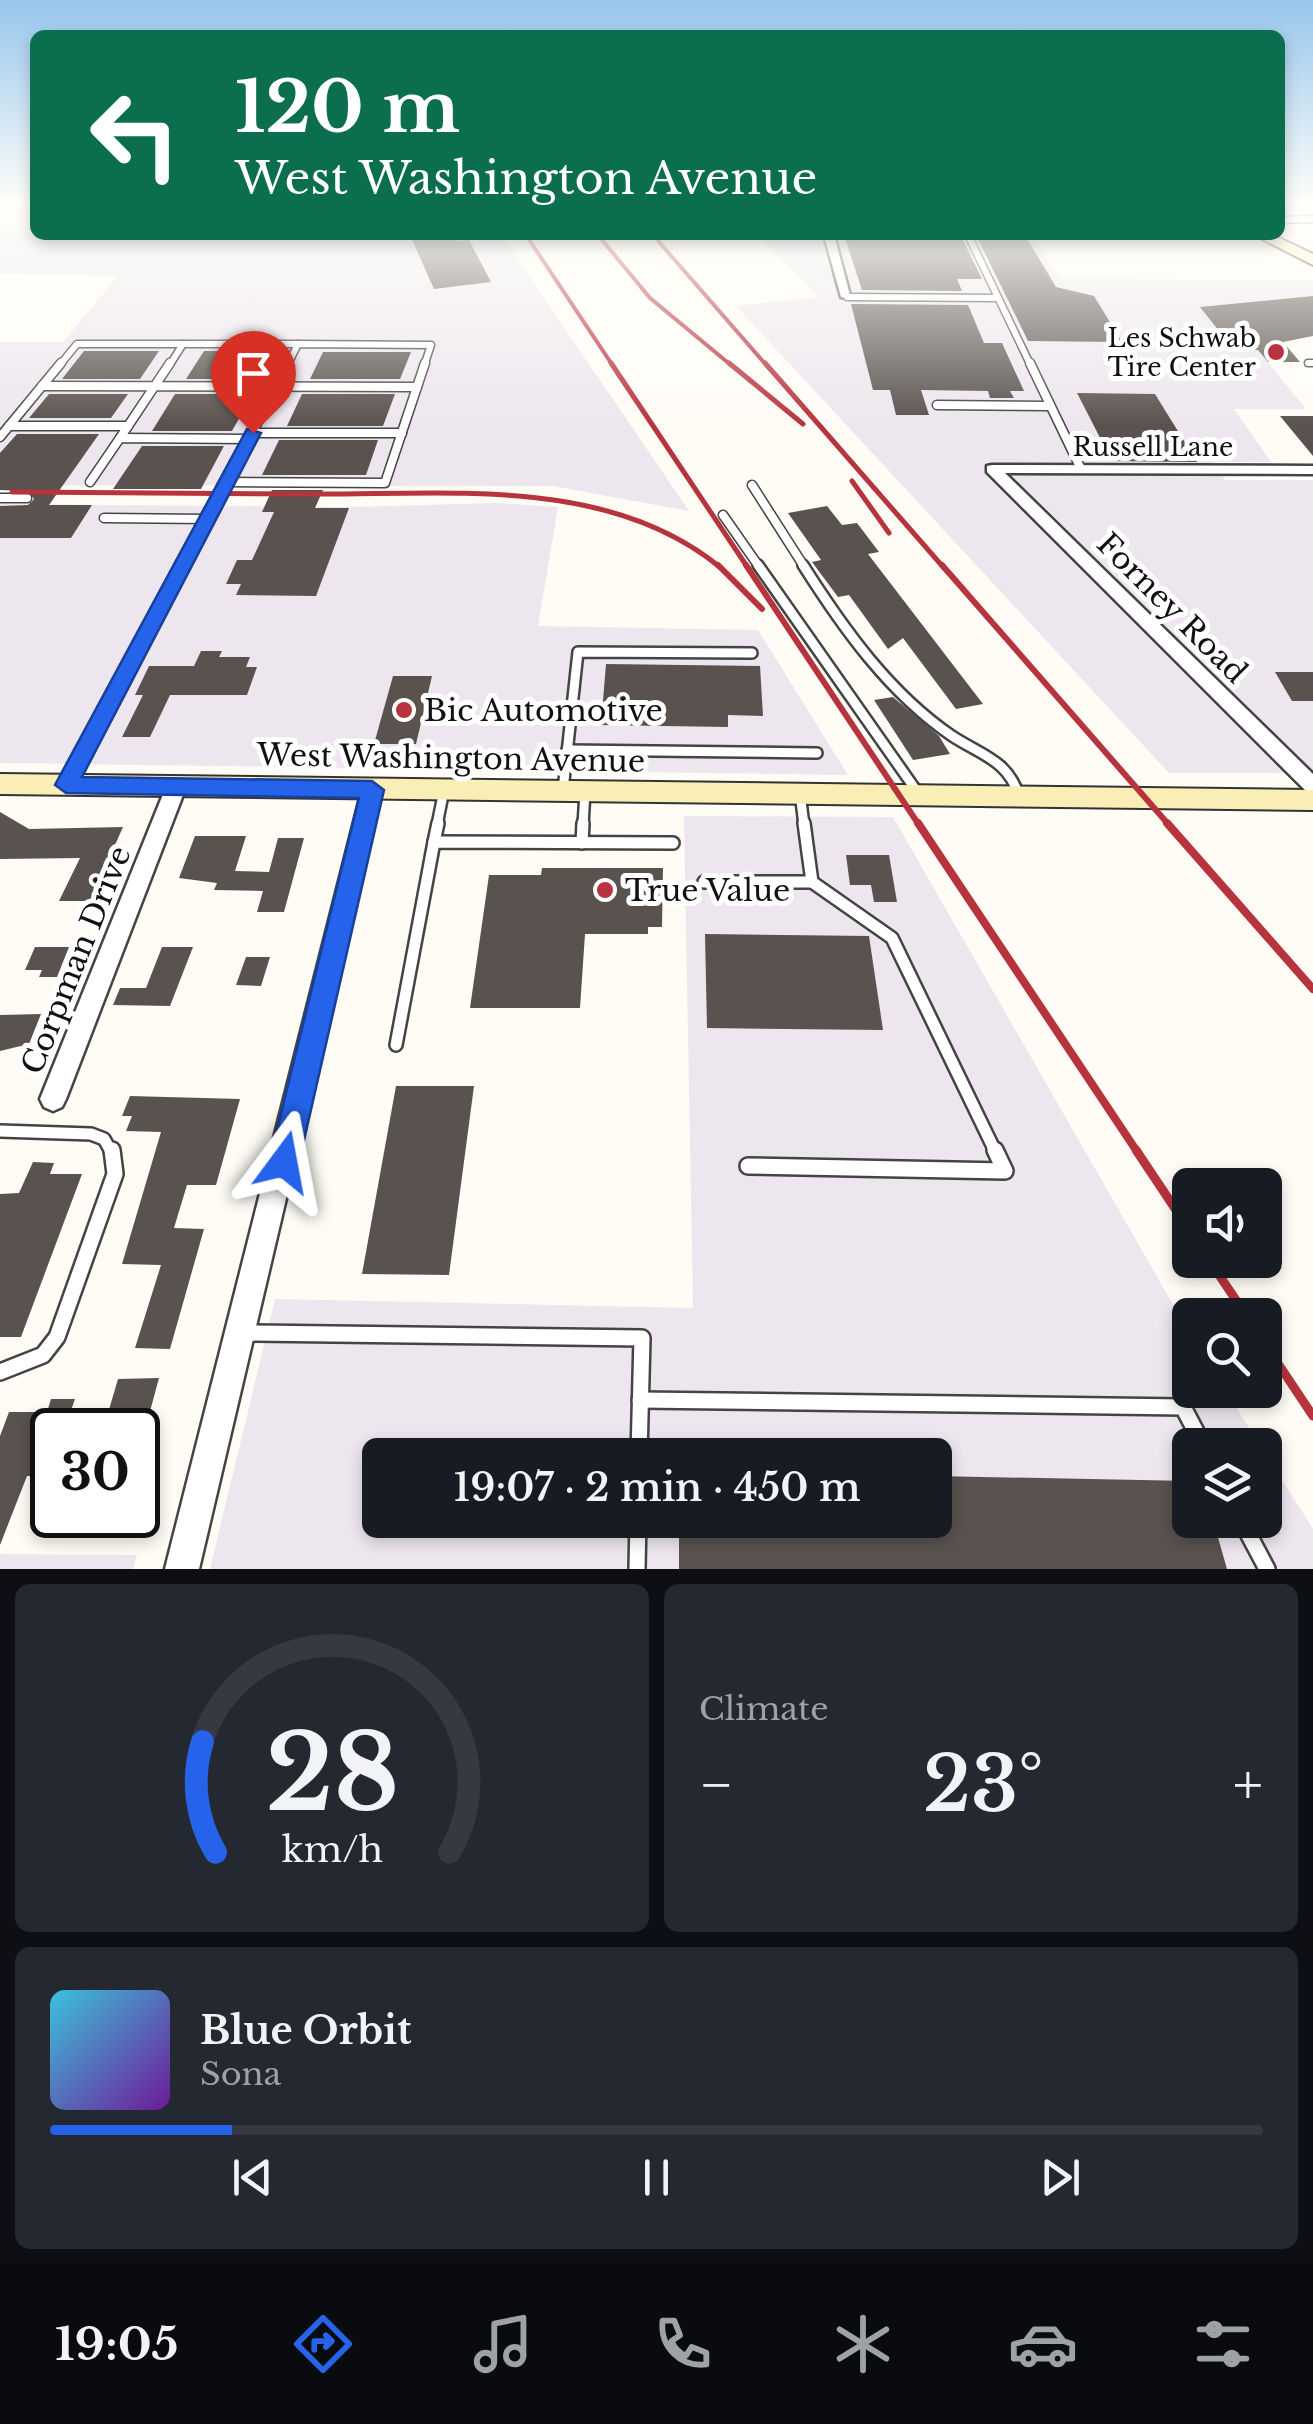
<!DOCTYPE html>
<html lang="en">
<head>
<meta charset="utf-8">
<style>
  body { margin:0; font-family:"Libre Baskerville",serif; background:#242831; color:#f1f3f6; height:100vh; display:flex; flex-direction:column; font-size:38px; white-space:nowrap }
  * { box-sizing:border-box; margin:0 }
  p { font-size:32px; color:#9ea1a6 }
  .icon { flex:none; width:55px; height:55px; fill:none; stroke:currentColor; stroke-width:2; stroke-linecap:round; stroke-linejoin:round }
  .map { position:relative; height:1569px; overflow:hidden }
  .side { display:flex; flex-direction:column; gap:15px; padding:15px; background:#0d0f14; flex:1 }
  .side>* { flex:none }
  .top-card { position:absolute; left:30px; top:30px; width:1255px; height:210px; border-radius:15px; box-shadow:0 5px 15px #0003; background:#0b6e4f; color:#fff; overflow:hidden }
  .tools { position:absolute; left:1172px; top:1168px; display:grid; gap:20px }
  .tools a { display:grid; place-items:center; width:110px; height:110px; border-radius:15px; background:#171b24; box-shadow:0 5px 15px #0003; font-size:50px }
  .speed { position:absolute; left:30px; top:1408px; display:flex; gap:20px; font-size:50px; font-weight:700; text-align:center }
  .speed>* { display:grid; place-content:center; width:130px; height:130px; border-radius:50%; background:#171b24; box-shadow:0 5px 15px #0003; line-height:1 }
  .speed .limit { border:5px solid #111; border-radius:15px; background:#fff; color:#111 }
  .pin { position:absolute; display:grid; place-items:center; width:85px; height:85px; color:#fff; margin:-102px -42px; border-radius:50% 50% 50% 0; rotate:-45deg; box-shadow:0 0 10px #0007 }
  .pin .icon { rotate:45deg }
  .me { position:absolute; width:110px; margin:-55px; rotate:13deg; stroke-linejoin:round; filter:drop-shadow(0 0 8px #0008) }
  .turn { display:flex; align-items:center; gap:35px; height:210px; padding:0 40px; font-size:45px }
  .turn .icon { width:130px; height:130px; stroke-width:2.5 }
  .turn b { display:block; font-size:70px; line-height:85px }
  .big { font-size:75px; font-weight:600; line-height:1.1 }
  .side .card { flex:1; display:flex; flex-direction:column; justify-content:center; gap:15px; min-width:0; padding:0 35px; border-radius:15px; background:#242831 }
  .side .dial { align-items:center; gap:0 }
  .dial svg { height:260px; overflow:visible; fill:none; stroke:#363941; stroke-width:7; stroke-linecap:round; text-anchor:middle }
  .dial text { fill:#f1f3f6; stroke:none }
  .song { display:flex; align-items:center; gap:30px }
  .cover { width:120px; height:120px; border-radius:15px; background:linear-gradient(135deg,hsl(190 70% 55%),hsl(280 70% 35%)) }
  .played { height:10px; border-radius:5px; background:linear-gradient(90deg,#2563eb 15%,#363941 15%) }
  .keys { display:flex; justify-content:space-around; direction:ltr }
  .heat { display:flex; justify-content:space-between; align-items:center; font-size:55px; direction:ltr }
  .side .tiles { flex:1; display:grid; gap:15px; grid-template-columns:1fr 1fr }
  .card:last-child { grid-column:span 2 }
  .trip { position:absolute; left:362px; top:1438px; width:590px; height:100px; border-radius:15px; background:#171b24; box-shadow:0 5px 15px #0003; font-weight:600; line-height:100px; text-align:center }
  .menu { display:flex; height:160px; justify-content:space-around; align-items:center; background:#090b0e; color:#9ea1a6 }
  .menu .icon { width:70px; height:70px }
  .menu .on { color:#2563eb }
  .menu b { font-size:45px; color:#f1f3f6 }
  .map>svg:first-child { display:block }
  .industrial { fill:#ede6ee; fill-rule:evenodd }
  .building { fill:#59524e }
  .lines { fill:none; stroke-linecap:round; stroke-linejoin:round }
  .lane-far4-casing { stroke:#444; stroke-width:9 }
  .lane-far3-casing { stroke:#444; stroke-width:11 }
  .lane-far2-casing { stroke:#444; stroke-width:14 }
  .lane-far1-casing { stroke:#444; stroke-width:16 }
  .lane-casing { stroke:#444; stroke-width:20 }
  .street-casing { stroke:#444; stroke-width:5 }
  .secondary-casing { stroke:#333; stroke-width:4 }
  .lane-far4 { stroke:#fff; stroke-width:6 }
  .lane-far3 { stroke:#fff; stroke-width:8 }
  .lane-far2 { stroke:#fff; stroke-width:9 }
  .lane-far1 { stroke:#fff; stroke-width:11 }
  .lane { stroke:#fff; stroke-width:15 }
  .street { fill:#fff; fill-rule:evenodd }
  .secondary { fill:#f9efb6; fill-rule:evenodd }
  .rail-far4 { stroke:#b7333d; stroke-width:4 }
  .rail-far3 { stroke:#b7333d; stroke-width:5 }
  .rail-far2 { stroke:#b7333d; stroke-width:6 }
  .rail-far1 { stroke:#b7333d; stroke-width:8 }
  .rail { stroke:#b7333d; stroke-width:9 }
  .route { fill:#2563eb; stroke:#184099; stroke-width:2.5 }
  .poi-dot { fill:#b7333d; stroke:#fff; stroke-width:4 }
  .labels { text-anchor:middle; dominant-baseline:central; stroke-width:10; stroke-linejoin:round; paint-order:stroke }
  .far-poi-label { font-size:25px; fill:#111; stroke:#fff; text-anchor:end }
  .far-street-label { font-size:25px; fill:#111; stroke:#fff }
  .street-label { font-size:30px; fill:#111; stroke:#fff }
  .poi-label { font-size:30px; fill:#111; stroke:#fff; text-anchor:start }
</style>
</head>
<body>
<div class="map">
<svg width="1313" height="1569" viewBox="0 0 1313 1569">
  <rect width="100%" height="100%" fill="#fefcf5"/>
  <g class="industrial">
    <path d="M0,206H35V235H501L689,511L553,486L0,485V342H63L118,276L0,274Z"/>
    <path d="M758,235H1033L1060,279L1313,280V309L1231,317L1306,409H1234L1271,462H1213L1225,480H1313V773H1169L736,306L819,297Z"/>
    <path d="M496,503L558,507L538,626L758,630L848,775L0,763V504L350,507Z"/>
    <path d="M684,816L893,817L1190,1334V1390H1225L1260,1445H1190V1520H1265V1453L1313,1529V1569H210L275,1299L693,1308ZM380,1455H935V1520H380Z"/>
    <path d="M0,1554L137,1555L133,1569H0Z"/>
  </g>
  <g class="building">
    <path d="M410,235H455L458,241L469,240L491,282L434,289Z"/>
    <path d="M844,235L961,236L982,279H957L962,291L862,290Z"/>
    <path d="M976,235H1025L1056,287L1094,296L1122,342L1028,341Z"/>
    <path d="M1313,296V336L1283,342L1300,362H1268L1258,350H1234L1200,307Z"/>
    <path d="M851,304L968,305L984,343H1002L1024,391H1010L1014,398H990L988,391L921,390L929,415H896L890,390H873Z"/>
    <path d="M84,351H159L140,379H62Z"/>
    <path d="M204,351H278L261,379H186Z"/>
    <path d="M323,352H411L400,379H310Z"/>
    <path d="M1077,393L1155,394L1197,462L1112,461Z"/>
    <path d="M49,394H128L111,418H29Z"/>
    <path d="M175,394H253L232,431H152Z"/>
    <path d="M302,394H395L383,426H287Z"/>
    <path d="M1280,416H1313V456Z"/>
    <path d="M17,434H99L49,505H92L71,538H0V506L28,505L34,499L28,491L0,490V453Z"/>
    <path d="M279,440H378L366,475H262Z"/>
    <path d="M142,446H224L201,489H113Z"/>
    <path d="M272,490H323L315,508H349L316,596L236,595L241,584H226L237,560H252L274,512H262Z"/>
    <path d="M827,506L842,525L857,523L879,552L868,554L983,704L956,709L903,638L888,649L849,595L838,597L812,562L821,560L788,513Z"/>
    <path d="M201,651H222L219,657H250L246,667H257L247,695H170L150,737H122L143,695H135L149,666H194Z"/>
    <path d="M606,664L760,666L763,716L728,715V727L601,725Z"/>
    <path d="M1275,672H1313V701H1292Z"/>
    <path d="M393,676H432L416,744H374Z"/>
    <path d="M893,697L939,736L950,754L913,760L874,700Z"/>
    <path d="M0,812L29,829L123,827L90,901H59L80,858L0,859Z"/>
    <path d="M195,836H246L235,871L269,872L278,838H304L284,912H257L263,891L214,890L217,883L179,878Z"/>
    <path d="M846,855H889L897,902H874L871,885H850Z"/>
    <path d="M542,868H663L662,927H648V934H585L580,1008H470L489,875H541Z"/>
    <path d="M705,934L869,936L883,1030L707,1028Z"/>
    <path d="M35,947H69L57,977H39L42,970H25Z"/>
    <path d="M162,947H193L170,1006L113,1005L120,988H146Z"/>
    <path d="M246,957H270L261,986L236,985Z"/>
    <path d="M41,1014L29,1044L0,1051V1015Z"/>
    <path d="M396,1086H474L449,1275L362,1274Z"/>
    <path d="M130,1096L240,1099L216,1185H187L174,1228L204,1229L170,1349L135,1348L161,1265L122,1264L161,1132L126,1131L132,1116H122Z"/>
    <path d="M33,1162L54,1163L50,1174H82L21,1337H0V1194L19,1193Z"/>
    <path d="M159,1378L145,1430H103L118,1379Z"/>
    <path d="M51,1399H75L64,1430H52L48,1476H27L0,1545V1436L9,1412H47Z"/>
    <path d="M935,1476L1190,1481V1520H1213L1227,1569H679V1520H935Z"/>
  </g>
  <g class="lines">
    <g class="lane-far4-casing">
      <g id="lane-far4">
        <path d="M1280,220L1313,219"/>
        <path d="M968,235L1031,366"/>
        <path d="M847,297L998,298"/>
        <path d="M183,344H298"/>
        <path d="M1308,363H1313"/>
        <path d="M59,366L77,344H183L169,366"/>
        <path d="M287,366L298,344L431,345L424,366"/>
      </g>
    </g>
    <g class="lane-far3-casing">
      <g id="lane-far3">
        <path d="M1030,363L1081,469"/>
        <path d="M42,386L417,387"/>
        <path d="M937,405L1050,406"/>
        <path d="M9,426H128"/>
        <path d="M253,433H402"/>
        <path d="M0,437L61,363"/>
        <path d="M120,438L170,363"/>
        <path d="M90,482L120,438L250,439"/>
        <path d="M227,482L385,483L425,363"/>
        <path d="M227,482L288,363"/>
        <path d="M752,485L805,568"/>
        <path d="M0,498H27"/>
        <path d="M723,515L760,568"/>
        <path d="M104,518L208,519L182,568"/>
        <path d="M208,519L227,482"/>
      </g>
    </g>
    <g class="lane-far2-casing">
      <g id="lane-far2">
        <path d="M758,565L918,793"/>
        <path d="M803,565C843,628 889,693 952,736C981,755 1008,760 1019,796"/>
        <path d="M567,750L817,753"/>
        <path d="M67,784L183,565"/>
        <path d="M563,790L578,652L752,653"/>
        <path d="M800,793L804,825"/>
        <path d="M437,825L444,790"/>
        <path d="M583,825L585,792"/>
      </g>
    </g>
    <g class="lane-far1-casing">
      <g id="lane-far1">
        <path d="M434,842L438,823"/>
        <path d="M582,843L583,823"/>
        <path d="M704,882H812L804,823"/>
        <path d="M812,882L892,938L996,1153"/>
        <path d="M396,1045L434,842L673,843"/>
        <path d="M0,1131L91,1134L104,1139L112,1153"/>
      </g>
    </g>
    <g class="lane-casing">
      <g id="lane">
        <path d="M748,1166L1005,1171L995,1150"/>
        <path d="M245,1333L642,1338L639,1455"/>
        <path d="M0,1372L43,1355L57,1337L115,1174L112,1150"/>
        <path d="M640,1400L1183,1407L1203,1445"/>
        <path d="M1241,1520L1267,1569"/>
        <path d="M637,1569L638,1520"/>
      </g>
    </g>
    <g class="street-casing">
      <g id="street">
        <path d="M824,235H834L851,299L841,297Z"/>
        <path d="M992,465L1313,466V474L1005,473L1313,774V793L1306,791L987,472V466Z"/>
        <path d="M176,780L186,787L66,1099L62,1107L53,1111L44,1107L40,1099L166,787Z"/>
        <path d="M372,783L382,790L199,1569H165L362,790Z"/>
      </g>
    </g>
    <g class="secondary-casing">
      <g id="secondary">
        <path d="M1254,235H1273L1313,254V265Z"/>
        <path d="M0,774L1313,790V810L0,794Z"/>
      </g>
    </g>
    <use href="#lane-far4" class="lane-far4"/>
    <use href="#lane-far3" class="lane-far3"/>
    <use href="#lane-far2" class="lane-far2"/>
    <use href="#lane-far1" class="lane-far1"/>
    <use href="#lane" class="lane"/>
    <use href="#street" class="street"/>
    <use href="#secondary" class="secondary"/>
    <g class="rail-far4">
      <path d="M526,235L613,366"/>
      <path d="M598,235L650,298L732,366"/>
      <path d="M653,235L767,366"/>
    </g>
    <g class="rail-far3">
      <path d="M611,363L748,568"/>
      <path d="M729,363L803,424"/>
      <path d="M765,363L944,568"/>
      <path d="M852,481L889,533"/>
      <path d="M12,492C111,493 210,493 310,494C445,495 609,475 721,568"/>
    </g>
    <g class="rail-far2">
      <path d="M718,565L762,609"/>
      <path d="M746,565L919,825"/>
      <path d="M942,565L1169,825"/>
    </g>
    <g class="rail-far1">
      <path d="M918,823L1138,1153"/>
      <path d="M1167,823L1313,989"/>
    </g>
    <g class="rail">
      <path d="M1136,1150L1190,1231"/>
      <path d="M1209,1260L1246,1315"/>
      <path d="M1265,1344L1313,1416"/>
    </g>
  </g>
  <linearGradient id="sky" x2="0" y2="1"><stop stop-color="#97c6ec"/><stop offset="0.48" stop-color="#fffefa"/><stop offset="1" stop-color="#fffefa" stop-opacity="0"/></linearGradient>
  <rect width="1313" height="425" fill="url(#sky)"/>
  <path class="route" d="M247,429L261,433L82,777L372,781L384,790L299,1162L294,1173L284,1177L273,1173L269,1162L359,798L66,793L55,785Z"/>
  <g class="poi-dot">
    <circle cx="1276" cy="352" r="10"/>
    <circle cx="404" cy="710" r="10"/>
    <circle cx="605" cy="890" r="10"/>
  </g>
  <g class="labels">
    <g class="far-poi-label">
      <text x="1256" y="338">Les Schwab<tspan x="1256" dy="29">Tire Center</tspan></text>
    </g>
    <g class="far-street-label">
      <text x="1153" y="447">Russell Lane</text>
    </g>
    <g class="street-label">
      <text transform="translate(1172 608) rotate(45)">Forney Road</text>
      <text transform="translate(451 758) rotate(1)">West Washington Avenue</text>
      <text transform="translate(76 960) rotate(-68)">Corpman Drive</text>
    </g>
    <g class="poi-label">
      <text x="424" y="710">Bic Automotive</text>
      <text x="625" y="890">True Value</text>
    </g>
  </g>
</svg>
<div class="tools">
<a><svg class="icon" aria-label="sound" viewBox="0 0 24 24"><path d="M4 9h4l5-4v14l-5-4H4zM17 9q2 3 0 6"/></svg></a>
<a><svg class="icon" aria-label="search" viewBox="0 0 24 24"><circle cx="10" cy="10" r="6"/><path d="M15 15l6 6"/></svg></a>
<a><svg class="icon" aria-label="layers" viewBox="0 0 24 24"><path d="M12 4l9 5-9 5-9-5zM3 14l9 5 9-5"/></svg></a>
</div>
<div class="speed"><div class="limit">30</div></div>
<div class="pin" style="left:253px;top:433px;background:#d93025"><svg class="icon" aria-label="arrive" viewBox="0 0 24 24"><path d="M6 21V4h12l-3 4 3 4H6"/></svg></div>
<svg class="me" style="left:284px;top:1162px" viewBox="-20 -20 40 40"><path d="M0-17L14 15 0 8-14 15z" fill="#2563eb" stroke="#fff" stroke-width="4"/></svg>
<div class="trip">19:07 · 2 min · 450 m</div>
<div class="top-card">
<div class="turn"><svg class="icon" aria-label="left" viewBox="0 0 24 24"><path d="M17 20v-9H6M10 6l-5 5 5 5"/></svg><div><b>120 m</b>West Washington Avenue</div></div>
</div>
</div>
<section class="side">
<div class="tiles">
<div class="card dial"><svg viewBox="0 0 100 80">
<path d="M14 69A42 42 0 1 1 86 69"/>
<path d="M14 69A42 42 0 0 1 10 35" stroke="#2563eb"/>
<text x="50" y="56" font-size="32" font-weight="700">28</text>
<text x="50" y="72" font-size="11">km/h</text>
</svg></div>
<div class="card"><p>Climate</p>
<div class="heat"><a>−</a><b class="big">23°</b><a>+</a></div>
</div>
<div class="card">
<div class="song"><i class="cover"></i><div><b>Blue Orbit</b><p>Sona</p></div></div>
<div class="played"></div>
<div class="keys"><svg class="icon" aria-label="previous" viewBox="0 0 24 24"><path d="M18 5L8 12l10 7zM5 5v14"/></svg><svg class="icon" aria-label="pause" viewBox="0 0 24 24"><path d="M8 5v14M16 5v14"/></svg><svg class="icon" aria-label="next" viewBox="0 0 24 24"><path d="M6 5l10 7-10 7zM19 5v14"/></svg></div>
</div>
</div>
</section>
<nav class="menu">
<b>19:05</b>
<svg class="icon on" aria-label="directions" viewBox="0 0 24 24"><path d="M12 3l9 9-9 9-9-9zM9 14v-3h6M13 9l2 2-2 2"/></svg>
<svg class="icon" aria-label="music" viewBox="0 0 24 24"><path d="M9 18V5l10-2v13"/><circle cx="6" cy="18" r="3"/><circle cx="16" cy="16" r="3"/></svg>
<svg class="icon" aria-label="phone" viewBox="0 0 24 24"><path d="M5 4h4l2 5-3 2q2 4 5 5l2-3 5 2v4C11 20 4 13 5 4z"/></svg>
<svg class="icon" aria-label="climate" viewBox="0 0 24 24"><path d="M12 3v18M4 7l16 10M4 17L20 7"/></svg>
<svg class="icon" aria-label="car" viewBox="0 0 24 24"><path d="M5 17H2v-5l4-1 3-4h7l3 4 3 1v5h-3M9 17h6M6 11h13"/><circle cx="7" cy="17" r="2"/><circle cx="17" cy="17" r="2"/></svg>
<svg class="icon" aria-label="filters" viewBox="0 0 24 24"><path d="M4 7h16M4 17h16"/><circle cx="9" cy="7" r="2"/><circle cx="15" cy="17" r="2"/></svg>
</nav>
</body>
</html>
